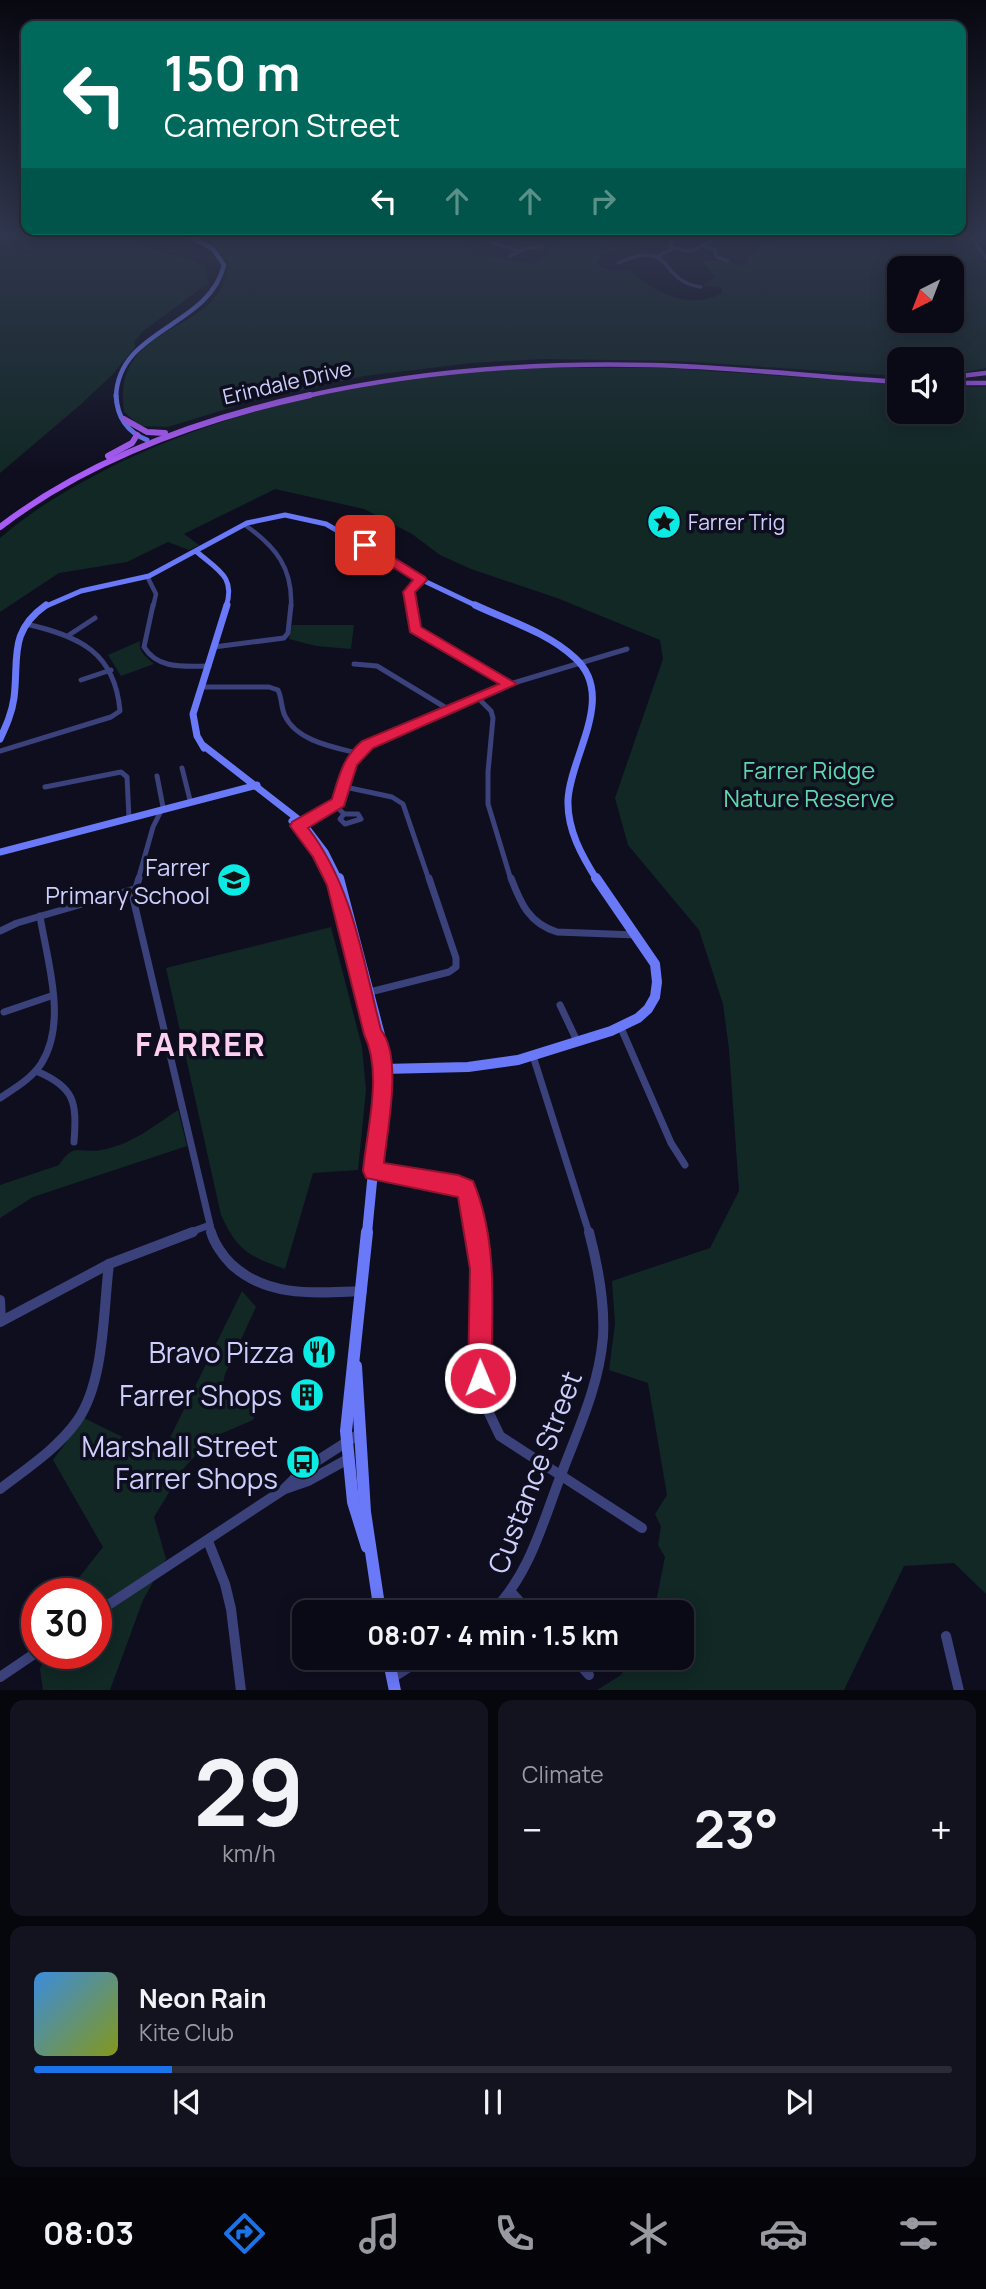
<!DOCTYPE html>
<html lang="en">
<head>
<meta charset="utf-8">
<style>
  body { margin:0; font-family:Manrope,sans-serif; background:#131320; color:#f1f3f6; height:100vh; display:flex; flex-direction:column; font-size:26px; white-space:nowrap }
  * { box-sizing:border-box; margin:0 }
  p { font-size:23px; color:#999aa1 }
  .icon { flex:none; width:38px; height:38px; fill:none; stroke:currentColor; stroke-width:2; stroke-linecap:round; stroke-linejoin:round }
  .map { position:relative; height:1690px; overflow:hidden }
  .drawer { display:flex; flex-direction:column; gap:10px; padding:10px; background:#06060d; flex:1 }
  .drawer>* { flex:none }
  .guide { position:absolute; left:21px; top:21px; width:945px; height:214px; border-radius:14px; box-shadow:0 4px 18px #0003,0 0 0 2px #2a2b36; background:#00695c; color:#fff; overflow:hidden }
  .needle { width:46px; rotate:222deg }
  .tools { position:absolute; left:887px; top:256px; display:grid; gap:14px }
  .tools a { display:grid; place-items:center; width:77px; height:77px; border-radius:14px; background:#0a0a17; box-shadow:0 4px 18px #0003,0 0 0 2px #2a2b36; font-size:35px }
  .speed { position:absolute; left:21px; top:1578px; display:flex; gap:14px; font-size:35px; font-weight:700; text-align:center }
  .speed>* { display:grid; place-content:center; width:91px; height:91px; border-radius:50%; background:#0a0a17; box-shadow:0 4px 18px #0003,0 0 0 2px #2a2b36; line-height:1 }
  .speed .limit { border:10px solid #d22; background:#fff; color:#111 }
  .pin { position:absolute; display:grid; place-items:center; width:60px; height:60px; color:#fff; margin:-30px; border-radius:14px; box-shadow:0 4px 10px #0006 }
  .me { position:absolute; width:77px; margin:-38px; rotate:359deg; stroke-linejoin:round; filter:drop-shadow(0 0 5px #0008) }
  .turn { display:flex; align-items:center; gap:24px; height:147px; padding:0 28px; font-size:32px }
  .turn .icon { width:91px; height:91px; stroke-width:2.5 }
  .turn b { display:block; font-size:49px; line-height:60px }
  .lanes { display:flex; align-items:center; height:66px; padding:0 28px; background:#0003; justify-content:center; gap:35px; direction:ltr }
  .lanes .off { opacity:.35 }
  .big { font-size:52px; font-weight:700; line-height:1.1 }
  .drawer .tile { flex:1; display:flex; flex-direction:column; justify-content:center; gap:10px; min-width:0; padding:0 24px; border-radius:14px; background:#131320 }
  .drawer .dial { align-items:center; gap:0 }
  .dial b { font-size:91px; line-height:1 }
  .song { display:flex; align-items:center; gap:21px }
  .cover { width:84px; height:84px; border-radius:10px; background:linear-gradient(135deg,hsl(210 70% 55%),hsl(70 70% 35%)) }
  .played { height:7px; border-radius:4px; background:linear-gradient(90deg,#1a73e8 15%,#2a2b36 15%) }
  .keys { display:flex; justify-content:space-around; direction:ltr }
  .heat { display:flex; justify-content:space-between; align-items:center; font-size:38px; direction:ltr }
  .drawer .tiles { flex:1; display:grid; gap:10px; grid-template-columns:1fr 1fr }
  .tile:last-child { grid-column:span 2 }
  .trip { position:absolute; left:292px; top:1600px; width:402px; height:70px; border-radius:14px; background:#0a0a17; box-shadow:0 4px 18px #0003,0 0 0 2px #2a2b36; font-weight:700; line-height:70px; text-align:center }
  .menu { display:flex; height:112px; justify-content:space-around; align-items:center; background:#040409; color:#999aa1 }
  .menu .icon { width:49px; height:49px }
  .menu .current { color:#1a73e8 }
  .menu b { font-size:32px; color:#f1f3f6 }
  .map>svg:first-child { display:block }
  .green { fill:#112825; fill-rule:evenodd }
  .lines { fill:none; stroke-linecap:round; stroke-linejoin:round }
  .stream { stroke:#0e2942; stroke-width:2 }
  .street-far4 { stroke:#3b417b; stroke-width:3.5 }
  .street-far3 { stroke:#3b417b; stroke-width:4.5 }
  .street-far2 { stroke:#3b417b; stroke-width:5 }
  .street-far1 { stroke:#3b417b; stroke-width:7 }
  .street { stroke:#3b417b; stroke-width:10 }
  .secondary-far4 { stroke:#6a79f7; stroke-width:4.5 }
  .secondary-far3 { stroke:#6a79f7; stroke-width:5 }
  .secondary-far2 { stroke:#6a79f7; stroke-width:7 }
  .secondary-far1 { stroke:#6a79f7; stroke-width:10 }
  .secondary { stroke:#6a79f7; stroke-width:12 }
  .primary-far1 { stroke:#a85bf6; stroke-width:4.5 }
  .primary { stroke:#a85bf6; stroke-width:6 }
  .route { fill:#e11d48; stroke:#92132f; stroke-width:2 }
  .labels { text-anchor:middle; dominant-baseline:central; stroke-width:7; stroke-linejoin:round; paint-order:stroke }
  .far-street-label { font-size:21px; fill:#cecffc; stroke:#0e0e1f }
  .far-poi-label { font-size:21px; fill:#cecffc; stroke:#0e0e1f; text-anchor:start }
  .park-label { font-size:24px; fill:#5ed8aa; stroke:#0e0e1f }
  .poi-label { font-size:24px; fill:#cecffc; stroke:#0e0e1f; text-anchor:end }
  .near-poi-label { font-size:28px; fill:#cecffc; stroke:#0e0e1f; text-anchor:end }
  .near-street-label { font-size:28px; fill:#cecffc; stroke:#0e0e1f }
  .district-label { font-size:32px; font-weight:bold; letter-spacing:2px; fill:#fdd0f2; stroke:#0e0e1f }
</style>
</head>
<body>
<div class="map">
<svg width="986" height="1691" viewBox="0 0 986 1691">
  <rect width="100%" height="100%" fill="#0e0e1f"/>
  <g class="green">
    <path d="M0,233H138L134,237L141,247L192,260L205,266L208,283L143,331L134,342L135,347L112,375L80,405L0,473Z"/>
    <path d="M194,233H486L464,244L471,248L490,241L491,243L478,247L470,253L530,264L541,261L566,237L578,233H612L606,235L613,250L599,258L597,265L612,271L630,270C656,293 688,311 722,293V288L702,285L715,277L703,261H720L748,266L747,259L760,247L757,240L772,244L788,233H964L986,263V368L952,375V359H900L899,376L679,361L543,359L472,363L364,376L246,403L168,427L140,426L124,412C111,317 224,338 229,262L211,241ZM900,268H952V320H900Z"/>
    <path d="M538,368H664L899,384L900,411H952V386L986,387V1594L954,1563L904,1566L844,1690H597L621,1675L632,1657H682V1612H654L665,1557L658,1545L661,1526L655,1514L667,1495L648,1383L609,1370L615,1324L612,1281L710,1248L739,1191L729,1049L723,1004L699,930L628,845L615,798L663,659L660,640L557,598L471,569L440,555L412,534L364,509L275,489L184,534L199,545L189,550L168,542L127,562L59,573L0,612V538C37,506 77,484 121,462C216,417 317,391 421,377C460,371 499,371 538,368Z"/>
    <path d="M292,625H354L351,649L316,646L289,639Z"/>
    <path d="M140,641C138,652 146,657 154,664L121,676L108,655Z"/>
    <path d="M331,927L362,1047L366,1090L358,1170L313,1173L285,1269C248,1256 238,1251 221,1215L166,968Z"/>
    <path d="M178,1110L187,1146L33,1197L0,1218V1185L59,1165C74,1141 80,1154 101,1150C131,1145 154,1126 178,1110Z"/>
    <path d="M242,1291L256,1307L225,1374L220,1399L259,1402L253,1420L211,1438L184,1468L154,1517L166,1559L143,1600L110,1690H43L40,1669L46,1654H96V1594H66L103,1547L53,1460L84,1418L161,1456Z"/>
  </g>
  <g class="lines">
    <path class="stream" d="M758,240L767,244"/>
    <g class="street-far4">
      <path d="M505,233L493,238V243L520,251"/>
      <path d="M520,233L555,234"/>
      <path d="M676,233L670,246C697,258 701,244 724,233"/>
      <path d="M728,233L760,235"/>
      <path d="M968,233L986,258"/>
      <path d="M706,247L714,249L717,257L728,261"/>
      <path d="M510,256L524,249L543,246"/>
      <path d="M656,257L674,248"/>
      <path d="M618,263C675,237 657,281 701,287"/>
    </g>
    <g class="street-far3">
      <path d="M245,525C276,547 293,568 291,607"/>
      <path d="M147,576L156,594L153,607"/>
      <path d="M411,607C409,593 409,588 421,580"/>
    </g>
    <g class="street-far2">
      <path d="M153,605L144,647C158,670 185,666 209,666"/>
      <path d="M411,605L414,629L510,684"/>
      <path d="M69,635L95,618"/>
      <path d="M214,647L284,638L288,633L291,605"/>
      <path d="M354,664L377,666L448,709"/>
      <path d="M81,680L111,670"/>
      <path d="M203,687H269L278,690C282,698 281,708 285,716C297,741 333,747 357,753"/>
      <path d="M477,697L491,711L493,718L488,772V804L511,880"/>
      <path d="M0,751L111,717L120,711C115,652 79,636 26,624"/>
      <path d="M182,768L190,800"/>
      <path d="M45,787L121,772L127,777L129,818"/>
      <path d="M345,787L392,797L403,804L429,880"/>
      <path d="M335,805L344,814"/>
      <path d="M344,814H358L361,819L345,824L340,819Z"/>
      <path d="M300,825L339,802L353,759L374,741L510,684L627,649"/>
      <path d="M138,880L153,827L163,807L157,776"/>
    </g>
    <g class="street-far1">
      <path d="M139,878L133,898L212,1233"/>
      <path d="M511,878C521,904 529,923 557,932L636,935"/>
      <path d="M0,931L17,923L134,889"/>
      <path d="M366,993L449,972L456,967V958L429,878"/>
      <path d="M560,1005L577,1041"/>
      <path d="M4,1012L51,996"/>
      <path d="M621,1028L671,1143L685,1165"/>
      <path d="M533,1056L589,1233"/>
      <path d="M36,1071C75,1087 77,1102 74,1142"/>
      <path d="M0,1098C15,1088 31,1079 41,1064C68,1022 47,961 40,916"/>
      <path d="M373,1171L465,1188L476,1233"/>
      <path d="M188,1233L210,1225"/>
    </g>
    <g class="street">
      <path d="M211,1232C214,1243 223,1256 231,1264C267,1298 316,1293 362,1291"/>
      <path d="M476,1232L480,1380L487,1409L500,1436L642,1528"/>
      <path d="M0,1300L1,1321"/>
      <path d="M0,1322L109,1264L193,1232"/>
      <path d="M0,1489C26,1469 57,1449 77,1421C105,1381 103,1311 109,1264"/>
      <path d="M285,1489L308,1481L348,1459"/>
      <path d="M208,1541L225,1584L231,1609L241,1691"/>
      <path d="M512,1593L529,1612"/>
      <path d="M492,1612C530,1574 542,1524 561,1475C578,1430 599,1386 603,1337C605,1302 598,1266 589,1232"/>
      <path d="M96,1613L283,1490L303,1470L359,1434"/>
      <path d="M946,1636L959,1691"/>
      <path d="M573,1657L589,1675"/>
      <path d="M0,1677L37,1652"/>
      <path d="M392,1678L425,1657"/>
    </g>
    <path class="secondary-far4" d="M116,397C118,328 209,328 224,265L213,249L183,233"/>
    <g class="secondary-far3">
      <path d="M116,395C117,417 127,432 147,440"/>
      <path d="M197,552C218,570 236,577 226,607"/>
      <path d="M44,607L81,591L149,576L247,523L285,515L326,524L420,579L479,607"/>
    </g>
    <g class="secondary-far2">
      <path d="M475,605C509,621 547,632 575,658C617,696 570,756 568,800C567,830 582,856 597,880"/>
      <path d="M0,739C6,726 12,713 14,698C19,658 8,632 46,605"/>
      <path d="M204,746L303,823L325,852L339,880"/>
      <path d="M204,748L197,736L193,714L227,605"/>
      <path d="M292,821L310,841L331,880"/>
      <path d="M0,852L257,785"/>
    </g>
    <g class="secondary-far1">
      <path d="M330,878L354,950L373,1034L378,1039"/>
      <path d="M339,878L380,1035L378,1039L383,1069L367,1233"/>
      <path d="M383,1069L468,1067L518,1060L611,1031L638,1018L648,1009L655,997L657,982L655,964L596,878"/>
    </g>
    <g class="secondary">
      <path d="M356,1366L365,1512L380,1612"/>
      <path d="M367,1547L353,1502L346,1431L367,1232"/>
      <path d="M388,1657L395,1691"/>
    </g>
    <g class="primary-far1">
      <path d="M952,377L986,373"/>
      <path d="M952,383H986"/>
      <path d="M302,397C417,371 533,362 651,365C734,367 817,377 900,382"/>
    </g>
    <g class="primary">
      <path d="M124,419L147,432L165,433"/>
      <path d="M108,456L132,443L137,435"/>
      <path d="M0,527C89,459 201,419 310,395"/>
    </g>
  </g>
  <linearGradient id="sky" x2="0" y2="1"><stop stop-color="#080811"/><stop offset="0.5" stop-color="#30364d"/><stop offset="1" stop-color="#30364d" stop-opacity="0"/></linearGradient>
  <rect width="986" height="470" fill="url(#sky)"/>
  <path class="route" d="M361,542H369L425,577L427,580L415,592L421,627L517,684L373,748L357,765L344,806L308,828C353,886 363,961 381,1030C403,1058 387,1129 384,1163L458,1175L473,1181C499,1242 492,1313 491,1378L488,1387L480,1390L471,1387L468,1378L470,1269L458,1197L366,1178L363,1171C367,1127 383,1074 364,1034L327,885L313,857L290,826L292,822L332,799C339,776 343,757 362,741L499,684L410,632L403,592L413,580L361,547Z"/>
  <defs>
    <g id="sight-disc" transform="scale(1.75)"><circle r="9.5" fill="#0ceae4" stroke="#0e0e1f"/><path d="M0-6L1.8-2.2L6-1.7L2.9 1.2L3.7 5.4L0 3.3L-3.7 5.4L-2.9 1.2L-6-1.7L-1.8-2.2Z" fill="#111"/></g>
    <g id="school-disc" transform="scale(1.75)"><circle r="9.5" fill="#0ceae4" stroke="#0e0e1f"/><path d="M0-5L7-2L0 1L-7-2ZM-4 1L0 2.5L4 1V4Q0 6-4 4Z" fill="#111"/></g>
    <g id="restaurant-disc" transform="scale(1.75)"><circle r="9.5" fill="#0ceae4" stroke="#0e0e1f"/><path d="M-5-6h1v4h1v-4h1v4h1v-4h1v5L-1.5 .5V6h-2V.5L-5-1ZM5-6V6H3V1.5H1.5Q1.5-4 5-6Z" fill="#111"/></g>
    <g id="building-disc" transform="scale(1.75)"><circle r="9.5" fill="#0ceae4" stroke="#0e0e1f"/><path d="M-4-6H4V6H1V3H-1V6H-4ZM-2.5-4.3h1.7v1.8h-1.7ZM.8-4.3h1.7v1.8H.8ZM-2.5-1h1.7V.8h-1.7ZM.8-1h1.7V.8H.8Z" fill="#111"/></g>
    <g id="bus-disc" transform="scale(1.75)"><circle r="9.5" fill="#0ceae4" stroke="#0e0e1f"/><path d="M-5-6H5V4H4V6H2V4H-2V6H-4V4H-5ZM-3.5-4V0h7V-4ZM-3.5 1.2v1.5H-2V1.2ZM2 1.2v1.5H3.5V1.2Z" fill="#111"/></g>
  </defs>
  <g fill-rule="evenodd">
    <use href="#sight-disc" x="664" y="522"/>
    <use href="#school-disc" x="234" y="880"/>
    <use href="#restaurant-disc" x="319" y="1352"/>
    <use href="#building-disc" x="307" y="1395"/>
    <use href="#bus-disc" x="303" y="1462"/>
  </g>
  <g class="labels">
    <g class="far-street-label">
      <text transform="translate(287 382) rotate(-13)">Erindale Drive</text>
    </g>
    <g class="far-poi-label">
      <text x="688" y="522">Farrer Trig</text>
    </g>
    <g class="park-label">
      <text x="809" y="769">Farrer Ridge<tspan x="809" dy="28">Nature Reserve</tspan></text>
    </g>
    <g class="poi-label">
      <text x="210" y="866">Farrer<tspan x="210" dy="28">Primary School</tspan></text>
    </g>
    <g class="near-poi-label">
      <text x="294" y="1352">Bravo Pizza</text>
      <text x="282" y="1395">Farrer Shops</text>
      <text x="278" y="1446">Marshall Street<tspan x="278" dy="32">Farrer Shops</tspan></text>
    </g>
    <g class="near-street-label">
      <text transform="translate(534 1472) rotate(-69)">Custance Street</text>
    </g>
    <g class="district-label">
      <text x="201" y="1044">FARRER</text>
    </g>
  </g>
</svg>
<div class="tools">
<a><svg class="needle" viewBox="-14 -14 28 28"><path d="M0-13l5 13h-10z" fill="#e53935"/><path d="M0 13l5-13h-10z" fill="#999aa1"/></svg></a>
<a><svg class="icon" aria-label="sound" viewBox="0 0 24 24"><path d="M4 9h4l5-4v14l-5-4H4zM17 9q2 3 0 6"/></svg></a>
</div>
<div class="speed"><div class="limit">30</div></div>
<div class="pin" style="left:365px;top:545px;background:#d93025"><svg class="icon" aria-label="arrive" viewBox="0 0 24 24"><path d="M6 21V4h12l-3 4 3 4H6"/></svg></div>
<svg class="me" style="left:480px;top:1378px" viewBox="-20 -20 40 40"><circle r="17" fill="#e11d48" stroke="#fff" stroke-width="3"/><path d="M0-11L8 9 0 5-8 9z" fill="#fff"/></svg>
<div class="trip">08:07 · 4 min · 1.5 km</div>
<div class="guide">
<div class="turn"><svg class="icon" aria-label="left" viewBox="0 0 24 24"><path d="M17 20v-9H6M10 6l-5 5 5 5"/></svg><div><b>150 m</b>Cameron Street</div></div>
<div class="lanes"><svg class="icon" aria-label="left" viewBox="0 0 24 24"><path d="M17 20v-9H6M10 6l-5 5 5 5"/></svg><svg class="icon off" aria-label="ahead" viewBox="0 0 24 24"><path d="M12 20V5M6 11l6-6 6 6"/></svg><svg class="icon off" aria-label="ahead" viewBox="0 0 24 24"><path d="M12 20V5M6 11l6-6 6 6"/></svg><svg class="icon off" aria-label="right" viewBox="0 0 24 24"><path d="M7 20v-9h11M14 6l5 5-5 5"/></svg></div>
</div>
</div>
<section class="drawer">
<div class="tiles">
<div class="tile dial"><b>29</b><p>km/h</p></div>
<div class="tile"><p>Climate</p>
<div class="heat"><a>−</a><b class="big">23°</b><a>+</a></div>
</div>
<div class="tile">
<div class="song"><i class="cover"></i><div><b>Neon Rain</b><p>Kite Club</p></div></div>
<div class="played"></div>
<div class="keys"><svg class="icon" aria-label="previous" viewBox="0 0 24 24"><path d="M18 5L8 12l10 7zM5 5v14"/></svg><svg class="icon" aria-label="pause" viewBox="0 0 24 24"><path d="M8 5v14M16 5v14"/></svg><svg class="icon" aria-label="next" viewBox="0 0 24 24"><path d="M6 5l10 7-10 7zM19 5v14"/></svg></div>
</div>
</div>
</section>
<nav class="menu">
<b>08:03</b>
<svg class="icon current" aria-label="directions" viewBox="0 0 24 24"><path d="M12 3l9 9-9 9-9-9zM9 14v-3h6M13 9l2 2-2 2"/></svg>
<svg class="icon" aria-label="music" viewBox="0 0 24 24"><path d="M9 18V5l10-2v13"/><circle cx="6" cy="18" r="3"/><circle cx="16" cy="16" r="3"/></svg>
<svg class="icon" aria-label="phone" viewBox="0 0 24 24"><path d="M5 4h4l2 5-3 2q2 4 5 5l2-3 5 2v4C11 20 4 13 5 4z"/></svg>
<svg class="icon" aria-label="climate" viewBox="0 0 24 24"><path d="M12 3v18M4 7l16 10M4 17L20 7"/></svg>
<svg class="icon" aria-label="car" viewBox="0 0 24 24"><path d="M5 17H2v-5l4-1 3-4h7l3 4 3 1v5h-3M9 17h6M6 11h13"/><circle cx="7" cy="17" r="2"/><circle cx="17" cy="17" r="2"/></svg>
<svg class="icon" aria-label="filters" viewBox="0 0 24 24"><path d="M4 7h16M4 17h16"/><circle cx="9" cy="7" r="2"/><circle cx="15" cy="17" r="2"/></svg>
</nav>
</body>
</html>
